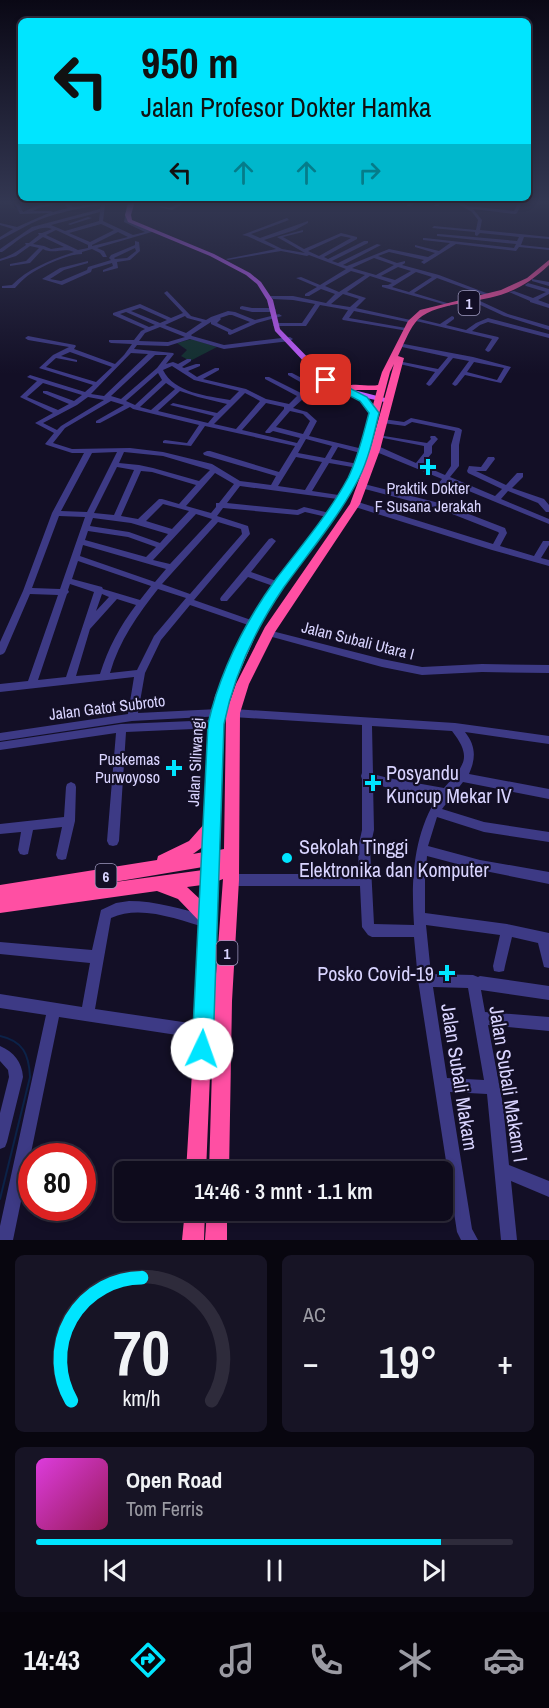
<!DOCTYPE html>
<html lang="id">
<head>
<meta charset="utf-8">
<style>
  body { margin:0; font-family:"Archivo Narrow",sans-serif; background:#171425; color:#f1f3f6; height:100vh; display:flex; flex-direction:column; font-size:22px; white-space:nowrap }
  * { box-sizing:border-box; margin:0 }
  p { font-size:20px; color:#9b9ba3 }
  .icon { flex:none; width:33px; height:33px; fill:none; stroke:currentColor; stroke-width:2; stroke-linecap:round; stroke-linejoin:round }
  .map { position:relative; height:1240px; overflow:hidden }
  .details { display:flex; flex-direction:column; gap:15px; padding:15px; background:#08060f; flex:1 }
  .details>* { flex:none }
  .top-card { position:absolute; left:18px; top:18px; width:513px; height:183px; border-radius:9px; box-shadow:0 3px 9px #0003,0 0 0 2px #2e2b3b; background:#00e5ff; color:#111; overflow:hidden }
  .speed { position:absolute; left:18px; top:1143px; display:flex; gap:12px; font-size:30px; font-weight:700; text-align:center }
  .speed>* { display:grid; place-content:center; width:78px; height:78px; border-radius:50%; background:#0e0b1c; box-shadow:0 3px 9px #0003,0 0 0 2px #2e2b3b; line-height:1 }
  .speed .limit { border:9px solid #d22; background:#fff; color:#111 }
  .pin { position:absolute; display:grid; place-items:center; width:51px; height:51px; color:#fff; margin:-26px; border-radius:12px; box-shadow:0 3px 9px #0006 }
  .me { position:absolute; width:66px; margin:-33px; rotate:3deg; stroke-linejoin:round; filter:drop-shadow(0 0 4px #0008) }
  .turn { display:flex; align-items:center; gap:21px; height:126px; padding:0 24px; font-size:27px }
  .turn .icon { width:78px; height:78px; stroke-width:2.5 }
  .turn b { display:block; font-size:42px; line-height:51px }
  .lanes { display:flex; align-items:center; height:57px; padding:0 24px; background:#0003; justify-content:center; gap:30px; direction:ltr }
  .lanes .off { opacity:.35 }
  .big { font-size:45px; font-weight:600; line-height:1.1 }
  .details .tile { flex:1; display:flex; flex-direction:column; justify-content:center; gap:9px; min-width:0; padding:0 21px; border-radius:9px; background:#171425 }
  .details .dial { align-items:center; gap:0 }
  .dial svg { height:156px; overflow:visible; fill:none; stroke:#2e2b3b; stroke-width:7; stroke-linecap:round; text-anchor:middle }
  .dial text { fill:#f1f3f6; stroke:none }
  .song { display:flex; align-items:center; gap:18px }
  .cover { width:72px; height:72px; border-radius:9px; background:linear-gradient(135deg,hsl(300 70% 55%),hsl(330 70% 35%)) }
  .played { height:6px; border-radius:3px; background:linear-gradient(90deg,#00e5ff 85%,#2e2b3b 85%) }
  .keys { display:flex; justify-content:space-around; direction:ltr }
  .heat { display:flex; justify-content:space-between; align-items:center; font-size:33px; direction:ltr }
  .details .tiles { flex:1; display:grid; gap:15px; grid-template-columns:1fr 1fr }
  .tile:last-child { grid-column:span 2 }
  .trip { position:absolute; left:114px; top:1161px; width:339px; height:60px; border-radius:9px; background:#0e0b1c; box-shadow:0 3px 9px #0003,0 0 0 2px #2e2b3b; font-weight:600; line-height:60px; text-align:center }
  .tabs { display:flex; height:96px; justify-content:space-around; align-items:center; background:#06040b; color:#9b9ba3 }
  .tabs .icon { width:42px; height:42px }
  .tabs .on { color:#00e5ff }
  .tabs b { font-size:27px; color:#f1f3f6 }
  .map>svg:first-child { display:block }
  .green { fill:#12302f }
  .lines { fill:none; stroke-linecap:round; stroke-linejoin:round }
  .stream { stroke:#0c2248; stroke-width:2 }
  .minor { fill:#3d3a85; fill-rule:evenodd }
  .major { fill:#c25bff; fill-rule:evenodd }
  .highway { fill:#ff4fa3; fill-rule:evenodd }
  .route { fill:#00e5ff; stroke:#0095a6; stroke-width:1.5 }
  .poi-dot { fill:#00e5ff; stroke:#130f26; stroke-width:2 }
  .labels { text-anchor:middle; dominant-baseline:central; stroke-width:4.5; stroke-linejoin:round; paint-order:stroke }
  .shield { fill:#130f26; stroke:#9e99be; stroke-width:1.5 }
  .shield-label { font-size:15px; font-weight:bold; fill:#d9d4ff }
  .poi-label { font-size:16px; fill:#d9d4ff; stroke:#130f26 }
  .street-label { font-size:16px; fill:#d9d4ff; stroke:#130f26 }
  .near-poi-label { font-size:20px; fill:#d9d4ff; stroke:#130f26; text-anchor:start }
  .near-street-label { font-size:20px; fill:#d9d4ff; stroke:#130f26 }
</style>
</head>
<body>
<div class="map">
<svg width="549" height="1240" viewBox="0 0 549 1240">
  <rect width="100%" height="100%" fill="#130f26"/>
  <path class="green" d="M192,339L217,347L190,361L181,356L187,350L177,343Z"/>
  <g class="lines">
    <path class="stream" d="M0,1036C23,1041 29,1054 30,1077L0,1199"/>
    <g class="minor">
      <path d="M63,201H66L73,207L101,203L138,201V203H131L128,221L150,230L155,231L97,248L104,251L107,257H103L100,253L92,249L82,252V254C67,254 37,268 25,278C21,281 18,285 15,288H2V286L12,285C29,268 51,260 74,252C63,247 54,255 43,249L30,263L10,266V264L26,261L39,248L30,246L16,256L0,261V259C10,256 18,251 26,245L25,243H29L39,235L38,233H42L52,229C37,222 14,244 2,252H0V249L32,227L100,209L101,205C76,209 52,213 30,224C20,229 10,235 0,240V237L13,229L0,225V223L17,227L49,213L20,214L15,204H19L23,212L36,206ZM63,203L68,208L53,212L51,211H33L39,208ZM127,204L124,222L145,232L133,235L103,221L105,205ZM100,212L99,221L65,231L51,225ZM101,224L114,230L90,242L69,233ZM56,230L88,245V248L78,250L46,235ZM118,232L128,237L92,246V245ZM43,237L64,247L51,249L44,246L33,244Z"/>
      <path d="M183,201H188L172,210L159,207L161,206L169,208Z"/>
      <path d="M412,201H417L411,206H407V204Z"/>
      <path d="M438,201H442L438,206H434Z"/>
      <path d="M453,201H458L468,206L514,211L519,201H523L517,213L515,214L473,209L482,220L480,230L549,237V239L524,237L521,245L549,248V250L519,247L516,251L456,244L424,264L421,262L424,260L389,252L378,256L397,263L405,261V263L402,265L439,275L494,296L489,297L437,278L414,293L450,304V306L382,287V285H388L392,283L370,276L347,292L366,298L356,308L415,321L412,323L354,311L349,318L406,328L408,329V331L343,320L342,319L348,310L320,305L306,326H274L273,325L276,323H302L315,304L293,300L273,299L270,297L271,296H293L326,303L335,294L321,289L309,296H305V294L317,287L296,278L301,277L320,285L346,269L309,255L307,256L281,251L228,260L226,259L276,249L247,236L242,235L287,218L289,220L251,234L260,238L308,221V223L295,230L264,240L282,249L305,253L277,237L303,230V232L283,237L304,249L341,233L357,237V239L324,257L328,259L364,241H368V243L332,261L338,263L377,244L381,245L343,265L347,266L389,249L428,257L435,253L415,247V245L439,251L450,243L423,240V238H425L514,248L516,244L437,236V234H439L517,241L519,237L480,233L477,236L475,235V232L432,228L434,226L476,230L478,220L472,212ZM341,236L351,238L319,256L308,251ZM374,258L394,265L376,275L352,268ZM398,267L411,271L395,280L381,276ZM351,271L365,275L339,292L325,286ZM416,272L432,277L409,292L392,287ZM343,294L359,299L350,307L331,304Z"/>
      <path d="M541,201H545V202L541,203Z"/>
      <path d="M88,217L92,218L70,225L68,224Z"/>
      <path d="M135,241L139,242L140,251L130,260L117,262L118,268L103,272V270L113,266L112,263L92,269L91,272L62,285L42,279L60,268L88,261V263L64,270L50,279L61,281L87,270L88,267L111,260L109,258L111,255L135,245ZM135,248L136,251L127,258L115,259L114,258Z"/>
      <path d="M532,279L549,282V286L532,281Z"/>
      <path d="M528,283L549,289V294L538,300L549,304V308L530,302V301L509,292L514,291L533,298L546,292L526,286L525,285Z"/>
      <path d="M167,291L191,316L206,320L211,317L228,311L235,312L255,320L279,314L282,316L257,323L230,335L228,334V332L211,324V322L191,335L192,336L224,345L290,337L293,339L290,341L224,349L190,339L168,346L137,345L134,349L173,353L174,354L166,364L173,362L178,364L187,359H191V361L182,367L184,368L196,364H200V366L188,371L197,377L215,368H219V370L203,379L246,389L266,399L289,404L297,396L265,379V377H269L301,393L309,387L288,375V373H292L313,384L329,377H333V379L313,390L293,408L307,412L317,421L309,436L367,450L368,452L364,454L338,447L331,459L358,464L362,466L358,468L329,463L312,491L345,496V500L240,486L227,503L297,510L304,507L334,514L335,516L334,518H331L305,512L298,515L223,508L217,516L248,526L250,534L194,600L257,622L259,624L254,627L190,605L161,640L145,673L138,713L218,709L222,710L223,713L222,716L132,721L0,741V733L128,714L134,677L0,692V684L28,681L58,595L30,594L5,652L3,654L0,655V642L23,591L52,513L84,453H72L47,445L45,444L54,433L35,423L53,413L20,397L37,381L27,377L30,375L85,392L93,385L39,368L53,355L69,347L28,340L25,338L28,336L75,345L76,346L74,349L115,364L124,355L132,344L111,343L109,342V340H134L141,331L145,329L113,315V313L140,304L171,318L183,313L165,294L164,293ZM140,308L167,320L160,323L131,311ZM126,312L155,325L149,327L120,314ZM229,315H232L250,322L232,330L217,323L221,319L220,318ZM185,316L187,318L202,322L186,333L165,325ZM160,327L185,337L168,342L139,341L145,333ZM70,352L112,367L96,382L46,367L56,358L77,362V360L61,356ZM131,353L148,354L104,396L91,394ZM155,355H167L157,368L121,399L111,396ZM172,366L194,380L239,391L230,400C208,396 174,393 163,370ZM158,373L162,380L135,405L126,401ZM43,383L82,395L74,401L47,391H43V393L69,404L58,410L27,397ZM166,383L175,389L151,410L140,407ZM180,391L198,397L227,404L217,413L173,403L170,405L214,416L208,423L158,411ZM245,393L260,401L236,429L214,424ZM88,397L104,400L61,426L57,430L43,423L77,405ZM111,401L124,405L96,421V423H100L130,407L133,409L199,425L187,443L165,440L163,441V443L191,446L205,426L295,446L279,472L210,451H207L203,453L204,455L276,476L271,485L240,481L212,464L163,452L130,448L72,449L53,443L65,428ZM266,403L284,407V409L265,432L266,433H270L273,431L300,438L297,443L242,430ZM290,411L303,414L310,421L303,434L276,427ZM306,439L332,446L325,458L298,453ZM117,452L87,512L61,511L92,453ZM124,452L163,456L210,470L199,481L153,468L139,465L119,463ZM296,457L322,462L305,490L278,486ZM117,467L134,470L114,515L94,513ZM141,471L152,472L196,485L179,504L162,499H159L138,519L121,516ZM215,473L234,484L219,503H216V507L211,513L186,506ZM163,504L189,511L172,529L146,521ZM196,514L212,519L170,564L153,560ZM59,516L85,517L60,589L32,588ZM93,518L131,523L168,534L160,543L129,532L90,526ZM218,522L241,529L242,534L190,594L162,584ZM88,531L128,537L156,547L146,557L85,540ZM83,545L166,569L155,582L80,556ZM78,561L151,586L140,600L103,589L102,587L72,579ZM70,584L94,592L66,677L38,680L67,594L69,592L68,590ZM158,589L186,598L154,636L137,670L110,673C119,641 138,614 158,589ZM102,594L109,597L96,611ZM117,599L136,605C120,626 108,648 100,674L76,676L90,629Z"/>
      <path d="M476,301H480L508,314L549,326V330L504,316L476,303Z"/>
      <path d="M242,306L252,308H273L276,310L273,312H252L240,309V307Z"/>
      <path d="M452,316L454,317V319L446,325L466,330L476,323L488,318L549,334V338L488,322L480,325L472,331L498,337L499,338L490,351L488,352L485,350L492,339L416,321L419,319L440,324Z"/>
      <path d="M404,344L473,357L511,367L501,383L465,375L457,385L455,386L452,384L469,361L453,358L431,385L429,386L426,384L435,372L395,363L398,361L438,369L448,357L402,347V345ZM474,362L504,368L497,380L467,372Z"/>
      <path d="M411,418L459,428L462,430L459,445V466L450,477L495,496L502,489L468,473L467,471L469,466L481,467L488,457H494L495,459L486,471H476L506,485L517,473H523V477L512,488L544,499L549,505V512H546L538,503L508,491L501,499L549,519V524L447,482L441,491H435L434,489L442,479L374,451V447H380L416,463L424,453V446L378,437V435L427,443L431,439L430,437L431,436H435L438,439L432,446V453L422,465L445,475L451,466V445L455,431L412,422L405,426L383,423L380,421L383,419L404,422Z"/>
      <path d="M361,484H364L443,504L505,528L507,533L500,546L534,556L543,541H549V545L541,558L549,560V566L492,550L352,506L351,504L352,502H358L493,544L499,533L498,532L437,508L361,488Z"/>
      <path d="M272,538L276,541L251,572L282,583L283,585L282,587H276L248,577L227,601H221L220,599L221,597L269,539Z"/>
      <path d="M268,630L382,659L422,667L482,664L549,665V673L482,672L422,675L382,667L265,635L263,633L265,631Z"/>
      <path d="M233,709L455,723L549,736V744L465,732C476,746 476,758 469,774L549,789V799L463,782L442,809L484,822L549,832V842L484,832L437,817L428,846L480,860L549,872V884L480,870L427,856L425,880V913L507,924L549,933V968L544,967L538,943L512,937L505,966L504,971L499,972L494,971L493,966L500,935L426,925L431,974L473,975L478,977L480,976L549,986V1000L481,990L485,1012L549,1017V1031L488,1025L503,1105L509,1165L549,1181V1197L511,1181L517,1240H501L487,1094L450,1092L472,1229L478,1240H461L457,1232L418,980L414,937H372L368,935L362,927L360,886H231L227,884L225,880L227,876L231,874H359L358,848L362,830V779L361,776L362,773V725L233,717L229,716L228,713L229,710ZM372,726L452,731C473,758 464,765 444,788L388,778L373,774ZM373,783L388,788L438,796C413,835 411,880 414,925L374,924L370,848L374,830ZM433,987L468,988L484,1080L447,1078Z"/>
      <path d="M216,720L220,721L221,724L220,727L216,728L126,732L119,841L117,845L113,846L109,845L107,841L116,733L0,750V742L121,724Z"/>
      <path d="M71,782L75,784L76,787L75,821L66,859L62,860L58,859L56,855L62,827L33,830L28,854L24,855L20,854L18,850L21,832L0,834V824L64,817L66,787L67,784Z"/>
      <path d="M129,901C156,901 182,909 208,916L212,918L214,922L212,926L208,928C178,920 141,904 111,918L95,1009L203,1025L208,1027L210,1032L208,1037L203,1039L59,1017L13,1240H0V1226L46,1015L0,1008V994L82,1007L90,963L0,954V942L92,950L101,910L116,903Z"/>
      <path d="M0,1046C14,1052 22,1062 23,1077L7,1142L5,1147L0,1149V1113L9,1077L8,1070L0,1061Z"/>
    </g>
    <path class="major" d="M129,201H135L131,215L132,220L214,254L250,273L261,282L273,300L280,329L319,369L329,378L350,389L389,399V403L344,393L323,382L275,331L267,300L257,284L246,275L210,256L128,222L125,215Z"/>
    <g class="highway">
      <path d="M549,260V265C536,277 523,287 506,293C482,303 430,302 415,323C408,332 403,346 398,356L404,358L380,450L360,504L275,632L249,684L240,713L239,880L232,1001L229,1172H209L214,1001L223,879L218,881L206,1172H186L201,923L178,899L157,891L0,913V885L157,860L158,856L189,841L205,823L209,724L215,696L250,621L275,582L327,515L349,477L359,452L370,414L361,401L352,395L359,393L367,397L373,405L377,390H349L345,387C353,382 368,387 378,385L382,372L408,321L420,310L501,290L527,278ZM394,364L370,450L350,504L265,627L236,684L226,713L224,849L219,850L223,724L229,696L260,625L283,588L336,516L359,477L369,452L390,372ZM204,846V852L193,854ZM203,867V870L108,883ZM202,885V901L187,887Z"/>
      <path d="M185,1210H205L204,1240H182Z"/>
      <path d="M207,1210H227V1240H205Z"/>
    </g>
  </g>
  <linearGradient id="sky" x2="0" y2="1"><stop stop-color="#0a0815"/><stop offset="0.54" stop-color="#333752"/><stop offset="1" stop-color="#333752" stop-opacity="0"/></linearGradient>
  <rect width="549" height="374" fill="url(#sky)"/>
  <path class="route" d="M323,378H330L367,397L379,413C374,434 369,458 359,478C339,517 310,551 284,587C256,628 234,675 224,724L213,1049L210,1057L202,1060L195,1057L192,1049L208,724C220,672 245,622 276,579C301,546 328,515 348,478C358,458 363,435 369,413L360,401L323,382Z"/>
  <g class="poi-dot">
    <path d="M425 458h6v6h6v6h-6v6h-6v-6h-6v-6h6z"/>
    <path d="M171 759h6v6h6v6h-6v6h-6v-6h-6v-6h6z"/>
    <path d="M370 774h6v6h6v6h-6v6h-6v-6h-6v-6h6z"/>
    <circle cx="287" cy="858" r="6"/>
    <path d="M444 964h6v6h6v6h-6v6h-6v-6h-6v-6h6z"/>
  </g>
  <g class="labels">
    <g class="shield">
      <rect x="458.5" y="291" width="21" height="24" rx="4.5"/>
      <rect x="95.5" y="864" width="21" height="24" rx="4.5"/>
      <rect x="216.5" y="941" width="21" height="24" rx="4.5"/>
    </g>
    <g class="shield-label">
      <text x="469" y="303">1</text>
      <text x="106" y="876">6</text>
      <text x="227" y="953">1</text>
    </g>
    <g class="poi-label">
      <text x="428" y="488">Praktik Dokter<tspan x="428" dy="18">F Susana Jerakah</tspan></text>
      <text x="160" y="759" text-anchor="end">Puskemas<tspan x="160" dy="18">Purwoyoso</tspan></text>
    </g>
    <g class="street-label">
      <text transform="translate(358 640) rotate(14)">Jalan Subali Utara I</text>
      <text transform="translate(107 707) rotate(-7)">Jalan Gatot Subroto</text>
      <text transform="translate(195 762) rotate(-87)">Jalan Siliwangi</text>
    </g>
    <g class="near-poi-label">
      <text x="386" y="772">Posyandu<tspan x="386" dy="23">Kuncup Mekar IV</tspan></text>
      <text x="299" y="846">Sekolah Tinggi<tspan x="299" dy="23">Elektronika dan Komputer</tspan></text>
      <text x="434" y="973" text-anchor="end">Posko Covid-19</text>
    </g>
    <g class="near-street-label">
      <text transform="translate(460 1077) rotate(81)">Jalan Subali Makam</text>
      <text transform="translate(509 1084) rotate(81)">Jalan Subali Makam I</text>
    </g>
  </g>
</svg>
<div class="speed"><div class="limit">80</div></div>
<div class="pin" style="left:326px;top:380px;background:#d93025"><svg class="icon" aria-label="arrive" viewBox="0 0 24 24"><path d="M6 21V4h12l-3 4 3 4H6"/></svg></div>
<svg class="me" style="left:202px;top:1049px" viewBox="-20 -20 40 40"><circle r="19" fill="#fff"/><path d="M0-13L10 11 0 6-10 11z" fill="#00e5ff"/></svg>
<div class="trip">14:46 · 3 mnt · 1.1 km</div>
<div class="top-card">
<div class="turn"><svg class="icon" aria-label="left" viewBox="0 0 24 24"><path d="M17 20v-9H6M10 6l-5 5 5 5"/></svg><div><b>950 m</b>Jalan Profesor Dokter Hamka</div></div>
<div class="lanes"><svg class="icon" aria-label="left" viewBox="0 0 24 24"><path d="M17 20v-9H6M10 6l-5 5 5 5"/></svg><svg class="icon off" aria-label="ahead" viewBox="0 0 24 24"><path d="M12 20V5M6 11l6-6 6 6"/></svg><svg class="icon off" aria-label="ahead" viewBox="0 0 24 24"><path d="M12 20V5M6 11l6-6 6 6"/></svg><svg class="icon off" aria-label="right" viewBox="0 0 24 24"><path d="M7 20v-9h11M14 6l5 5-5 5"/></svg></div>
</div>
</div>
<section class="details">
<div class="tiles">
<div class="tile dial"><svg viewBox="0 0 100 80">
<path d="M14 69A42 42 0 1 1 86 69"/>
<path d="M14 69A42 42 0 0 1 50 6" stroke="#00e5ff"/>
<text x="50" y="56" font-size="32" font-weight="700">70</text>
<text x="50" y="72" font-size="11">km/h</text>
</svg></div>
<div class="tile"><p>AC</p>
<div class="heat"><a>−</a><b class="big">19°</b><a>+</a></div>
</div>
<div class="tile">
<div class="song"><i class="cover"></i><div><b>Open Road</b><p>Tom Ferris</p></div></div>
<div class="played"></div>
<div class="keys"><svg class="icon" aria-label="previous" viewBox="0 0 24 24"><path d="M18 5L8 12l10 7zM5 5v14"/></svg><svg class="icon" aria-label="pause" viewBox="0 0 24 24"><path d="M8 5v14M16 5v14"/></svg><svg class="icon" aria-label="next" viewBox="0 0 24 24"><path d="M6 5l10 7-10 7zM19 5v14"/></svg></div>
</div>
</div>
</section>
<nav class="tabs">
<b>14:43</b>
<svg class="icon on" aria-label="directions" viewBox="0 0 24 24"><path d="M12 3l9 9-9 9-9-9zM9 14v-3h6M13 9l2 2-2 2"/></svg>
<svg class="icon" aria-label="music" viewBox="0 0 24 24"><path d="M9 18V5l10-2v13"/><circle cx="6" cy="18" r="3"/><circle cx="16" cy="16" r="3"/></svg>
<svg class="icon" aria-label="phone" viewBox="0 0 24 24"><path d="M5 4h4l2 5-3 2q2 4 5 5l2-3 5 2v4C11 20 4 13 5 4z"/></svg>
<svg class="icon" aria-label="climate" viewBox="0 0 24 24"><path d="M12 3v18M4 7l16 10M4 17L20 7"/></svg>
<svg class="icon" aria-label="car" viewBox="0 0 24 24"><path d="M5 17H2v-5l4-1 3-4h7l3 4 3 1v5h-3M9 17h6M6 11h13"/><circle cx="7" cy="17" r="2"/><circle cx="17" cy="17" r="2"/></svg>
</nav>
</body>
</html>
